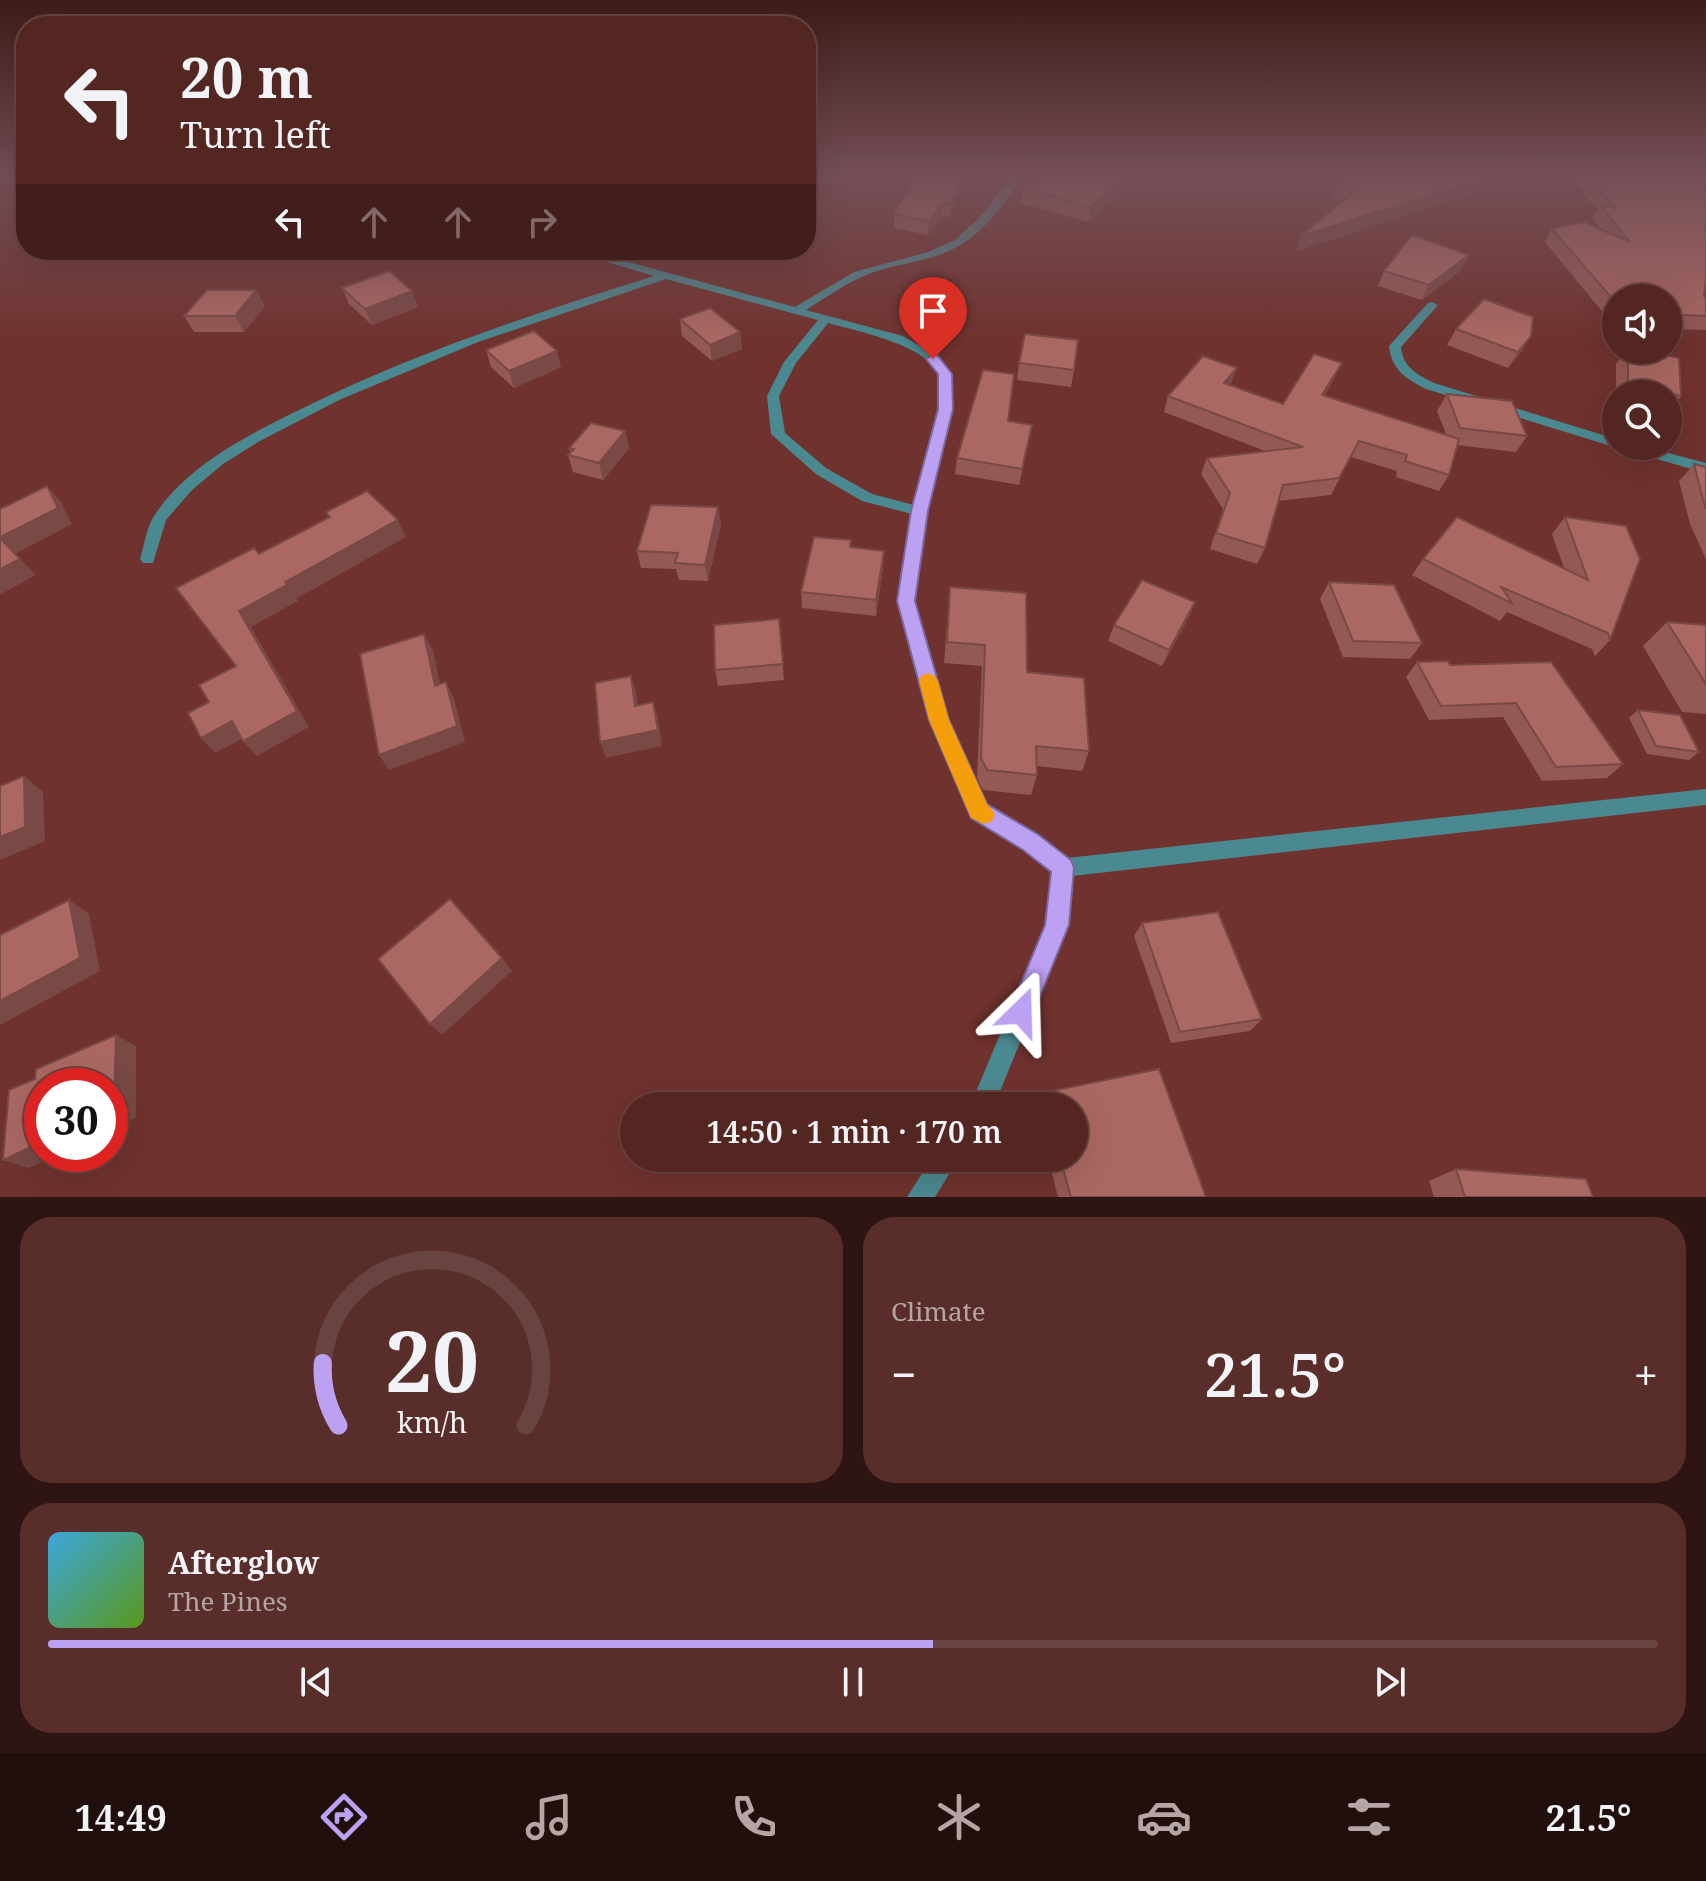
<!DOCTYPE html>
<html lang="en">
<head>
<meta charset="utf-8">
<style>
  body { margin:0; font-family:"Noto Serif",serif; background:#592e2a; color:#f1f3f6; height:100vh; display:flex; flex-direction:column; font-size:30px; white-space:nowrap }
  * { box-sizing:border-box; margin:0 }
  p { font-size:26px; color:#b5a5a5 }
  .icon { flex:none; width:44px; height:44px; fill:none; stroke:currentColor; stroke-width:2; stroke-linecap:round; stroke-linejoin:round }
  .map { position:relative; height:1197px; overflow:hidden }
  .panel { display:flex; flex-direction:column; gap:20px; padding:20px; background:#2e1513; flex:1 }
  .panel>* { flex:none }
  .hud { position:absolute; left:16px; top:16px; width:800px; height:244px; border-radius:32px; box-shadow:0 8px 32px #0002,0 0 0 2px #694340; background:#532622; color:#f1f3f6; overflow:hidden }
  .buttons { position:absolute; left:1602px; top:284px; display:grid; gap:16px }
  .buttons a { display:grid; place-items:center; width:80px; height:80px; border-radius:50%; background:#532622; box-shadow:0 8px 32px #0002,0 0 0 2px #694340; font-size:40px }
  .speed { position:absolute; left:24px; top:1068px; display:flex; gap:16px; font-size:40px; font-weight:700; text-align:center }
  .speed>* { display:grid; place-content:center; width:104px; height:104px; border-radius:50%; background:#532622; box-shadow:0 8px 32px #0002,0 0 0 2px #694340; line-height:1 }
  .speed .limit { border:12px solid #d22; background:#fff; color:#111 }
  .pin { position:absolute; display:grid; place-items:center; width:68px; height:68px; color:#fff; margin:-82px -34px; border-radius:50% 50% 50% 0; rotate:-45deg; box-shadow:0 0 8px #0007 }
  .pin .icon { rotate:45deg }
  .me { position:absolute; width:88px; margin:-44px; rotate:22deg; stroke-linejoin:round; filter:drop-shadow(0 0 6px #0008) }
  .turn { display:flex; align-items:center; gap:28px; height:168px; padding:0 32px; font-size:36px }
  .turn .icon { width:104px; height:104px; stroke-width:2.5 }
  .turn b { display:block; font-size:56px; line-height:68px }
  .lanes { display:flex; align-items:center; height:76px; padding:0 32px; background:#0003; justify-content:center; gap:40px; direction:ltr }
  .lanes .off { opacity:.35 }
  .big { font-size:60px; font-weight:600; line-height:1.1 }
  .panel .tile { flex:1; display:flex; flex-direction:column; justify-content:center; gap:12px; min-width:0; padding:0 28px; border-radius:32px; background:#592e2a }
  .panel .dial { align-items:center; gap:0 }
  .dial svg { height:208px; overflow:visible; fill:none; stroke:#694340; stroke-width:7; stroke-linecap:round; text-anchor:middle }
  .dial text { fill:#f1f3f6; stroke:none }
  .song { display:flex; align-items:center; gap:24px }
  .cover { width:96px; height:96px; border-radius:12px; background:linear-gradient(135deg,hsl(200 70% 55%),hsl(90 70% 35%)) }
  .played { height:8px; border-radius:4px; background:linear-gradient(90deg,#bca0f2 55%,#694340 55%) }
  .keys { display:flex; justify-content:space-around; direction:ltr }
  .heat { display:flex; justify-content:space-between; align-items:center; font-size:44px; direction:ltr }
  .panel .tiles { flex:1; display:grid; gap:20px; grid-template-columns:1fr 1fr }
  .tile:last-child { grid-column:span 2 }
  .trip { position:absolute; left:620px; top:1092px; width:468px; height:80px; border-radius:40px; background:#532622; box-shadow:0 8px 32px #0002,0 0 0 2px #694340; font-weight:600; line-height:80px; text-align:center }
  .menu { display:flex; height:128px; justify-content:space-around; align-items:center; background:#210f0e; color:#b5a5a5 }
  .menu .icon { width:56px; height:56px }
  .menu .current { color:#bca0f2 }
  .menu b { font-size:36px; color:#f1f3f6 }
  .map>svg:first-child { display:block }
  .lines { fill:none; stroke-linecap:round; stroke-linejoin:round }
  .street { fill:#4b8990; fill-rule:evenodd }
  .wall { fill:#935954 }
  .shaded-wall { fill:#784945 }
  .building { fill:#ab6862; stroke:#784945; stroke-width:2 }
  .route { fill:#bca0f2; stroke:#7a689d; stroke-width:2 }
  .slow { fill:#f59e0b }
</style>
</head>
<body>
<div class="map">
<svg width="1706" height="1197" viewBox="0 0 1706 1197">
  <rect width="100%" height="100%" fill="#6f322e"/>
  <g class="lines">
    <g class="street">
      <path d="M1011,176H1021C1006,205 979,238 949,251C924,262 896,264 871,273C847,282 827,297 806,310L903,336L937,356L951,374L952,409L927,511L914,601L948,720L986,805L1038,836L1066,858L1706,789V805L1072,876L1068,925L994,1106H970L1046,925L1052,872L1024,848L972,817L930,720L898,601L912,514L862,501L816,474L771,434L767,396L784,362L818,320L666,279L478,342L339,400L258,442L223,464L192,490L166,520L153,563H143L140,559C145,543 146,527 156,513C190,464 245,437 297,411C411,354 532,314 654,276L567,250H584L795,307L854,272L928,252L955,240L983,214ZM828,323C856,331 924,344 938,373C948,395 921,478 914,505L872,494L826,468L785,433L779,396L796,363Z"/>
      <path d="M1432,302L1438,305L1401,347C1403,368 1417,374 1434,383L1616,439V446H1642L1706,463V473L1621,449L1619,446H1611L1426,389C1406,379 1391,369 1389,346L1428,303Z"/>
      <path d="M932,1158H959L935,1197H907Z"/>
    </g>
  </g>
  <g class="wall">
    <path d="M915,176H973L972,178H967L949,217L942,216L928,235L894,228V214Z"/>
    <path d="M1579,176H1632L1652,178L1649,176H1706L1704,296L1706,298V330L1668,329V298H1616V326H1614L1545,242L1552,229H1601L1592,219L1598,210L1575,183Z"/>
    <path d="M1485,178L1478,192L1296,251L1301,236L1344,200L1333,197L1339,183Z"/>
    <path d="M1133,181L1088,222L1021,203L1023,188Z"/>
    <path d="M1469,255L1461,270L1422,300L1378,286L1384,271Z"/>
    <path d="M342,288L418,307L372,325L349,304Z"/>
    <path d="M265,306L244,332H194L184,316Z"/>
    <path d="M680,319L740,332L742,349L712,361L682,336Z"/>
    <path d="M1456,329L1531,336L1521,352L1508,368L1447,345Z"/>
    <path d="M486,350L561,367L514,388L491,367Z"/>
    <path d="M1626,350H1640L1681,396L1668,412V394H1616V399V364Z"/>
    <path d="M1019,363L1074,370L1071,387L1017,380Z"/>
    <path d="M1237,368L1230,385L1283,404L1334,379L1324,396L1446,434L1437,411L1447,394L1527,436L1516,452L1457,445L1449,475L1439,491L1396,477L1397,471L1351,457L1331,495L1278,501L1265,548L1257,564L1210,549L1223,509L1201,474L1207,458L1265,451L1164,412L1168,396Z"/>
    <path d="M1008,421L1029,441L1019,485L955,474L957,458Z"/>
    <path d="M625,431L629,448L603,480L573,472L568,455L571,453L569,448Z"/>
    <path d="M1694,464L1706,467V559L1690,524L1679,481Z"/>
    <path d="M718,507L721,524L708,581L679,580L676,569L641,568L637,551Z"/>
    <path d="M1565,517L1610,640L1595,656L1592,649L1507,612L1500,621L1412,575L1423,559L1564,568L1552,534Z"/>
    <path d="M851,540V547L884,551L883,567L876,616L802,608L801,592Z"/>
    <path d="M1329,582L1422,643L1410,659L1343,657L1320,599Z"/>
    <path d="M950,587L1027,672L1089,751L1082,771L1037,766V775L1031,795L983,790L977,778L982,666L944,663Z"/>
    <path d="M1195,602L1188,619L1162,666L1108,641L1114,625Z"/>
    <path d="M779,619L784,680L718,686L715,670Z"/>
    <path d="M1667,622L1706,625V714L1682,712L1643,646Z"/>
    <path d="M1417,662L1450,665L1623,764L1607,778L1542,781L1503,717L1429,720L1406,677Z"/>
    <path d="M1638,710L1699,752L1689,760L1647,754L1629,718Z"/>
    <path d="M1142,923L1262,1019L1250,1031L1171,1043L1134,936Z"/>
    <path d="M1159,1069L1206,1197H1058L1048,1158H1074V1106H1035L1042,1093Z"/>
    <path d="M1456,1169L1593,1197H1434L1429,1181Z"/>
  </g>
  <g class="shaded-wall">
    <path d="M963,176H967V178L949,217L951,204Z"/>
    <path d="M1125,176H1134L1133,181L1088,222L1091,207Z"/>
    <path d="M1485,178L1478,192L1296,251L1301,236Z"/>
    <path d="M943,203L942,216L928,235L929,221Z"/>
    <path d="M820,205V220L806,230V215Z"/>
    <path d="M1469,255L1461,270L1422,300L1429,285Z"/>
    <path d="M256,290L265,306L244,332L235,316Z"/>
    <path d="M412,291L418,307L372,325L365,309Z"/>
    <path d="M740,332L742,349L712,361L710,345Z"/>
    <path d="M1531,336L1521,352L1508,368L1518,352Z"/>
    <path d="M557,351L561,367L514,388L509,371Z"/>
    <path d="M1342,363L1334,379L1314,411L1322,395Z"/>
    <path d="M1237,368L1231,384L1218,399L1224,383Z"/>
    <path d="M625,431L629,448L603,480L599,463Z"/>
    <path d="M47,486L61,502L72,524L15,554L0,537Z"/>
    <path d="M718,507L721,524L708,581L705,565Z"/>
    <path d="M398,520L406,537L296,599L298,601L251,627L309,727L257,756L243,741L239,611L285,582Z"/>
    <path d="M884,551L883,567L876,616V600Z"/>
    <path d="M20,559L36,575L0,595V569Z"/>
    <path d="M1195,602L1188,619L1162,666L1169,650Z"/>
    <path d="M424,634L433,650L444,702L435,686Z"/>
    <path d="M631,676L636,692L640,722L635,706Z"/>
    <path d="M446,682L454,698L465,742L389,770L379,755Z"/>
    <path d="M653,702L658,718L662,746L606,758L600,742Z"/>
    <path d="M232,721L246,737L215,753L201,738Z"/>
    <path d="M24,776L43,792L45,841L0,860V837Z"/>
    <path d="M69,900L89,914L100,971L0,1025V1001Z"/>
    <path d="M502,958L512,971L442,1035L430,1024Z"/>
    <path d="M116,1035L136,1046V1118L110,1130V1111Z"/>
    <path d="M42,1142V1154H59L29,1168L3,1160Z"/>
  </g>
  <g class="building">
    <path d="M915,176H963L951,204L943,203L929,221L894,214Z"/>
    <path d="M1056,176H1125L1091,207L1023,188Z"/>
    <path d="M1360,176H1479L1485,178L1301,236L1357,189L1339,183Z"/>
    <path d="M1587,176H1632L1686,182L1677,176H1706V278L1704,296L1706,298V316L1668,314V298H1616V303L1552,229L1584,222L1630,242L1601,206L1615,207Z"/>
    <path d="M806,201L820,205L806,215Z"/>
    <path d="M1412,235L1469,255L1429,285L1384,271Z"/>
    <path d="M389,271L412,291L365,309L342,288Z"/>
    <path d="M207,290H256L235,316H184Z"/>
    <path d="M1484,299L1533,317L1531,336L1518,352L1456,329Z"/>
    <path d="M710,308L740,332L710,345L680,319Z"/>
    <path d="M534,331L557,351L509,371L486,350Z"/>
    <path d="M1025,334L1078,340L1074,370L1019,363Z"/>
    <path d="M1628,350H1640L1679,358L1681,396L1628,382Z"/>
    <path d="M1314,354L1342,363L1322,395L1459,439L1449,475L1405,461L1407,455L1359,441L1339,478L1283,485L1265,548L1216,533L1230,493L1207,458L1303,447L1168,396L1203,356L1237,368L1224,383L1283,404Z"/>
    <path d="M983,370L1014,374L1008,421L1032,425L1022,469L957,458Z"/>
    <path d="M1447,394L1512,401L1527,436L1460,428Z"/>
    <path d="M591,423L625,431L599,463L568,455L574,449L569,448Z"/>
    <path d="M1694,464L1706,467V508L1705,507Z"/>
    <path d="M47,486L58,508L0,537V509Z"/>
    <path d="M367,491L398,520L285,582L287,585L239,611L297,711L243,741L232,721L201,738L188,713L209,702L199,685L236,666L176,588L254,548L259,554L330,517L326,512Z"/>
    <path d="M651,505L718,507L705,565L675,563L678,553L637,551Z"/>
    <path d="M1457,517L1588,580L1565,517L1626,526L1640,559L1610,640L1608,633L1501,587L1513,604L1423,559Z"/>
    <path d="M814,537L851,540L850,547L884,551L876,600L801,592Z"/>
    <path d="M0,538L20,559L0,569Z"/>
    <path d="M1142,580L1195,602L1169,650L1114,625Z"/>
    <path d="M1329,582L1394,585L1422,643L1353,641Z"/>
    <path d="M950,587L1026,593L1027,672L1084,678L1089,751L1036,746L1037,775L987,770L981,758L985,645L947,642Z"/>
    <path d="M779,619L783,664L715,670L714,625Z"/>
    <path d="M1667,622L1706,625V684Z"/>
    <path d="M424,634L435,686L446,682L457,726L379,755L360,654Z"/>
    <path d="M1448,661L1450,665L1551,662L1623,764L1556,767L1516,703L1441,706L1417,662Z"/>
    <path d="M631,676L635,706L653,702L658,730L600,742L595,683Z"/>
    <path d="M1638,710L1680,715L1699,752L1656,746Z"/>
    <path d="M24,776L25,827L0,837V786Z"/>
    <path d="M450,899L502,958L430,1024L378,959Z"/>
    <path d="M69,900L80,958L0,1001V935Z"/>
    <path d="M1218,912L1262,1019L1180,1032L1142,923Z"/>
    <path d="M116,1035L114,1109L110,1111V1086H42V1142L3,1160L9,1090L35,1079L36,1069Z"/>
    <path d="M1159,1069L1206,1197H1071L1060,1158H1074V1106H1046L1042,1093Z"/>
    <path d="M1456,1169L1586,1179L1593,1197H1465Z"/>
  </g>
  <linearGradient id="sky" x2="0" y2="1"><stop stop-color="#3d1c19"/><stop offset="0.51" stop-color="#744f57"/><stop offset="1" stop-color="#744f57" stop-opacity="0"/></linearGradient>
  <rect width="1706" height="344" fill="url(#sky)"/>
  <path class="route" d="M933,355L938,356L952,374L953,409L928,511L915,601L949,720L987,804L1039,835L1071,860L1074,868L1069,925L1030,1021L1021,1025L1012,1021L1009,1012L1045,925L1051,872L1023,850L971,818L929,720L897,601L911,511L938,409V374L926,359Z"/>
  <path class="slow" d="M928,673L935,676L938,681L949,720L987,804L995,814L992,821L984,824L971,818L929,720L919,681L921,676Z"/>
</svg>
<div class="buttons">
<a><svg class="icon" aria-label="sound" viewBox="0 0 24 24"><path d="M4 9h4l5-4v14l-5-4H4zM17 9q2 3 0 6"/></svg></a>
<a><svg class="icon" aria-label="search" viewBox="0 0 24 24"><circle cx="10" cy="10" r="6"/><path d="M15 15l6 6"/></svg></a>
</div>
<div class="speed"><div class="limit">30</div></div>
<div class="pin" style="left:933px;top:359px;background:#d93025"><svg class="icon" aria-label="arrive" viewBox="0 0 24 24"><path d="M6 21V4h12l-3 4 3 4H6"/></svg></div>
<svg class="me" style="left:1021px;top:1012px" viewBox="-20 -20 40 40"><path d="M0-17L14 15 0 8-14 15z" fill="#bca0f2" stroke="#fff" stroke-width="4"/></svg>
<div class="trip">14:50 · 1 min · 170 m</div>
<div class="hud">
<div class="turn"><svg class="icon" aria-label="left" viewBox="0 0 24 24"><path d="M17 20v-9H6M10 6l-5 5 5 5"/></svg><div><b>20 m</b>Turn left</div></div>
<div class="lanes"><svg class="icon" aria-label="left" viewBox="0 0 24 24"><path d="M17 20v-9H6M10 6l-5 5 5 5"/></svg><svg class="icon off" aria-label="ahead" viewBox="0 0 24 24"><path d="M12 20V5M6 11l6-6 6 6"/></svg><svg class="icon off" aria-label="ahead" viewBox="0 0 24 24"><path d="M12 20V5M6 11l6-6 6 6"/></svg><svg class="icon off" aria-label="right" viewBox="0 0 24 24"><path d="M7 20v-9h11M14 6l5 5-5 5"/></svg></div>
</div>
</div>
<section class="panel">
<div class="tiles">
<div class="tile dial"><svg viewBox="0 0 100 80">
<path d="M14 69A42 42 0 1 1 86 69"/>
<path d="M14 69A42 42 0 0 1 8 45" stroke="#bca0f2"/>
<text x="50" y="56" font-size="32" font-weight="700">20</text>
<text x="50" y="72" font-size="11">km/h</text>
</svg></div>
<div class="tile"><p>Climate</p>
<div class="heat"><a>−</a><b class="big">21.5°</b><a>+</a></div>
</div>
<div class="tile">
<div class="song"><i class="cover"></i><div><b>Afterglow</b><p>The Pines</p></div></div>
<div class="played"></div>
<div class="keys"><svg class="icon" aria-label="previous" viewBox="0 0 24 24"><path d="M18 5L8 12l10 7zM5 5v14"/></svg><svg class="icon" aria-label="pause" viewBox="0 0 24 24"><path d="M8 5v14M16 5v14"/></svg><svg class="icon" aria-label="next" viewBox="0 0 24 24"><path d="M6 5l10 7-10 7zM19 5v14"/></svg></div>
</div>
</div>
</section>
<nav class="menu">
<b>14:49</b>
<svg class="icon current" aria-label="directions" viewBox="0 0 24 24"><path d="M12 3l9 9-9 9-9-9zM9 14v-3h6M13 9l2 2-2 2"/></svg>
<svg class="icon" aria-label="music" viewBox="0 0 24 24"><path d="M9 18V5l10-2v13"/><circle cx="6" cy="18" r="3"/><circle cx="16" cy="16" r="3"/></svg>
<svg class="icon" aria-label="phone" viewBox="0 0 24 24"><path d="M5 4h4l2 5-3 2q2 4 5 5l2-3 5 2v4C11 20 4 13 5 4z"/></svg>
<svg class="icon" aria-label="climate" viewBox="0 0 24 24"><path d="M12 3v18M4 7l16 10M4 17L20 7"/></svg>
<svg class="icon" aria-label="car" viewBox="0 0 24 24"><path d="M5 17H2v-5l4-1 3-4h7l3 4 3 1v5h-3M9 17h6M6 11h13"/><circle cx="7" cy="17" r="2"/><circle cx="17" cy="17" r="2"/></svg>
<svg class="icon" aria-label="filters" viewBox="0 0 24 24"><path d="M4 7h16M4 17h16"/><circle cx="9" cy="7" r="2"/><circle cx="15" cy="17" r="2"/></svg>
<b>21.5°</b>
</nav>
</body>
</html>
